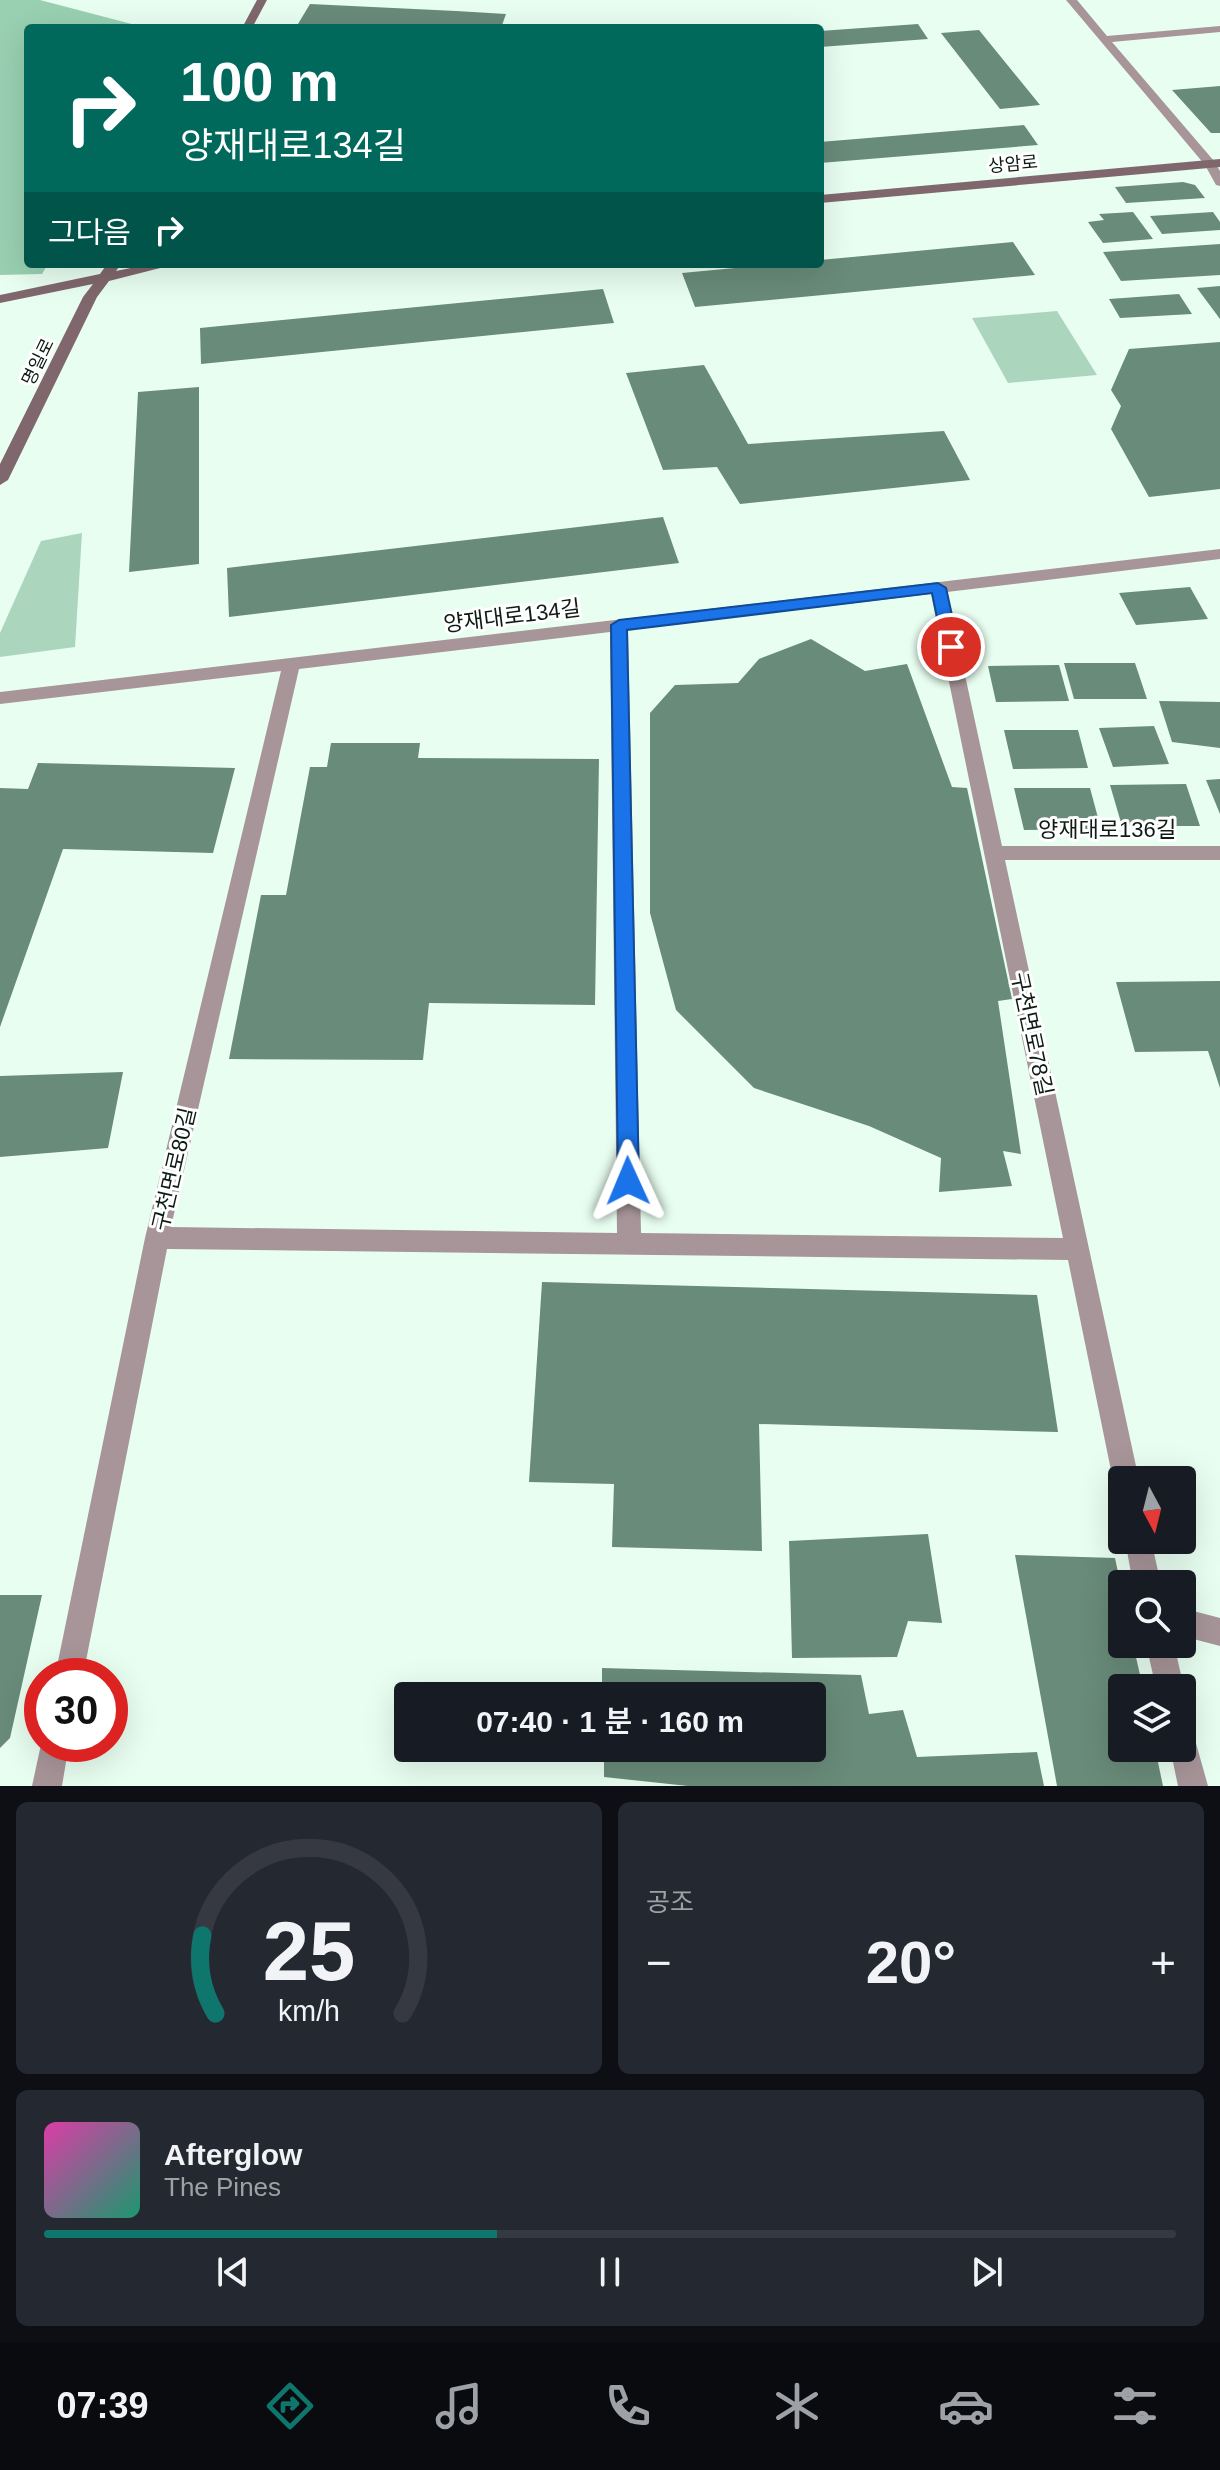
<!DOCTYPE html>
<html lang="ko">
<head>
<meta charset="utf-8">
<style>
  body { margin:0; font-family:Arial,"Noto Sans KR",sans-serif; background:#242831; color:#f1f3f6; height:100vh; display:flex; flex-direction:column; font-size:30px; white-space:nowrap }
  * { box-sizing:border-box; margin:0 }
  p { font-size:26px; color:#9ea1a6 }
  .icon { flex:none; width:44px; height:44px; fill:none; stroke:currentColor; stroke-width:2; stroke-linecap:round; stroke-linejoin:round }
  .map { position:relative; height:1786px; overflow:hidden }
  .panel { display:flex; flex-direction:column; gap:16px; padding:16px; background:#0d0f14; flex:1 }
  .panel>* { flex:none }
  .banner { position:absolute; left:24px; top:24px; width:800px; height:244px; border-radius:8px; box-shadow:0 8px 32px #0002; background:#00695c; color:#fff; overflow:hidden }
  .needle { width:52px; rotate:173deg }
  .fabs { position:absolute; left:1108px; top:1466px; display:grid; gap:16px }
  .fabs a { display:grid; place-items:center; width:88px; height:88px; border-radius:8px; background:#171b24; box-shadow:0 8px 32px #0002; font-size:40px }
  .speed { position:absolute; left:24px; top:1658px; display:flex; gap:16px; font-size:40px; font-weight:700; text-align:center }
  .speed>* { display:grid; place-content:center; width:104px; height:104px; border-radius:50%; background:#171b24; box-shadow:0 8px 32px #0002; line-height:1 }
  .speed .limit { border:12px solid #d22; background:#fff; color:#111 }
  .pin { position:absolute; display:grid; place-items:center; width:68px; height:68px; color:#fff; margin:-34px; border:4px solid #fff; border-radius:50%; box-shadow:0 2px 8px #0007 }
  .me { position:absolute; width:88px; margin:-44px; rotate:359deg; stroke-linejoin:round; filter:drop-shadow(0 0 6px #0008) }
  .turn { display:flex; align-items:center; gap:28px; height:168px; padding:0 24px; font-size:36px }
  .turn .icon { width:104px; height:104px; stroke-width:2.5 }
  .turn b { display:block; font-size:56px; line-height:68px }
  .then { display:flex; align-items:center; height:76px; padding:0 24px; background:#0003; gap:16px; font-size:30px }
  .big { font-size:60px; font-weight:600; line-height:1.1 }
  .panel .tile { flex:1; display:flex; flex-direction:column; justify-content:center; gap:12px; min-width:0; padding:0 28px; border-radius:12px; background:#242831 }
  .panel .dial { align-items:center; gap:0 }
  .dial svg { height:208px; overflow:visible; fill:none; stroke:#363941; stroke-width:7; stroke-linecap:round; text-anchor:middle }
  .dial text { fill:#f1f3f6; stroke:none }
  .song { display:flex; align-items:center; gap:24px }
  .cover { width:96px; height:96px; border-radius:12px; background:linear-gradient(135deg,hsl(320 70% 55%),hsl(160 70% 35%)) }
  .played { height:8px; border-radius:4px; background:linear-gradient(90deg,#0f766e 40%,#363941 40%) }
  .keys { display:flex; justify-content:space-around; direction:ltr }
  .heat { display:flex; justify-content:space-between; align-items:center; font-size:44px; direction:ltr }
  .panel .tiles { flex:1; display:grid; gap:16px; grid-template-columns:1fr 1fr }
  .tile:last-child { grid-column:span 2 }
  .trip { position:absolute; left:394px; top:1682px; width:432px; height:80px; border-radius:8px; background:#171b24; box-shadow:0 8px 32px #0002; font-weight:600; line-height:80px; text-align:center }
  .tab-bar { display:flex; height:128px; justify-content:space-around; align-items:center; background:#090b0e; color:#9ea1a6 }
  .tab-bar .icon { width:56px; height:56px }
  .tab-bar .on { color:#0f766e }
  .tab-bar b { font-size:36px; color:#f1f3f6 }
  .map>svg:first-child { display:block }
  .green { fill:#acd5be }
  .forest { fill:#99d0b2 }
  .building { fill:#698b79 }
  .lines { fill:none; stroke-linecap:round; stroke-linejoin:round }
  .street { fill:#a79599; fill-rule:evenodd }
  .secondary { fill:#7f676d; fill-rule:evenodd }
  .route { fill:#1a73e8; stroke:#114b97; stroke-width:2 }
  .labels { text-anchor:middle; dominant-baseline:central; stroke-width:6; stroke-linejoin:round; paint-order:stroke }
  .far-street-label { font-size:18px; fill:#0e1c15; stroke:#fff }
  .street-label { font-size:22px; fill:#0e1c15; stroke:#fff }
</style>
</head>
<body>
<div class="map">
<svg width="1220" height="1786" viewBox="0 0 1220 1786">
  <rect width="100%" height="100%" fill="#e8fef1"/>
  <g class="green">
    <path d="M1057,311L1097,375L1008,383L972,318Z"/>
    <path d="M82,533L75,647L0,657V633L41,541Z"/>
  </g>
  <path class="forest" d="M0,0H40L147,28H28V264H48L42,274L0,275Z"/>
  <g class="building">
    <path d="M310,4L456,11L506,14L501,28L298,24Z"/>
    <path d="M918,24L928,39L820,47V31Z"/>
    <path d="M979,30L1040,105L1000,109L941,33Z"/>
    <path d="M1220,86V133H1211L1172,90Z"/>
    <path d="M1024,125L1038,145L820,163V142Z"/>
    <path d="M1183,182L1195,185L1205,198L1126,203L1115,187Z"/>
    <path d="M1133,212L1153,239L1103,243L1088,222L1104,220L1099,214Z"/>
    <path d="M1213,212L1220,222V230L1162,234L1150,216Z"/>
    <path d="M1013,242L1035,275L695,307L682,273L776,264H820V260Z"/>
    <path d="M1220,244V275L1121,281L1103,252Z"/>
    <path d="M1220,286V319L1197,288Z"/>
    <path d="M603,289L614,323L201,364L200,328Z"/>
    <path d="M1179,294L1192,314L1120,318L1109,299Z"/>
    <path d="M1220,342V489L1149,497L1111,429L1121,406L1111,390L1129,349Z"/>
    <path d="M704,365L748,444L944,431L970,480L740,504L717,467L663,470L626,373Z"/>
    <path d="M199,387V564L129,572L138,392Z"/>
    <path d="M663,517L679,563L229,617L227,568Z"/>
    <path d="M1190,587L1208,619L1136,625L1119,593Z"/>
    <path d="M811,639L865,671L907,664L952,787L967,788L1012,999L998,1001L1021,1154L1003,1151L1012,1186L939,1192L941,1158L869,1126L754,1088L676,1010L650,913V713L675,685L738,683L759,659Z"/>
    <path d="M1064,663H1135L1147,699H1074Z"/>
    <path d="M1059,665L1069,701L996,702L988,666Z"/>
    <path d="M1159,701L1220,702V748L1172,742Z"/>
    <path d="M1154,726L1169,764L1113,767L1099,728Z"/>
    <path d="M1004,730H1078L1088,768L1013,769Z"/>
    <path d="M331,743H420L418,758L599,759L595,1005L429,1003L423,1060L229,1059L261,895H286L310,767H327Z"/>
    <path d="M38,763L235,768L213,853L63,849L0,1027V788L28,789Z"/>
    <path d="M1220,779V814L1206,780Z"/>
    <path d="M1186,784L1200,826H1122L1110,785Z"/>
    <path d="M1014,788H1090L1101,829L1024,830Z"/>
    <path d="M1220,981V1088L1208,1051L1135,1052L1116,982Z"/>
    <path d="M123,1072L108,1148L0,1157V1076Z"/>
    <path d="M542,1282L1037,1295L1058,1432L759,1424L762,1551L612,1547L614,1484L529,1482Z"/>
    <path d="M928,1534L942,1623L908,1621L897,1657L792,1658L789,1541Z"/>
    <path d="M1015,1555L1115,1558L1122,1591V1644H1133L1143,1688H1122V1748H1155L1163,1786H1057Z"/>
    <path d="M0,1595H42L10,1738L0,1748Z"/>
    <path d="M602,1668L861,1675L869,1714L903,1710L917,1757L1037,1752L1044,1786H688L604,1777V1748H812V1696H602Z"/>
  </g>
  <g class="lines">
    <g class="street">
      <path d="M1066,0H1077L1107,36L1220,26V32L1112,42L1214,161L1220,171V186L1216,185L1205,165Z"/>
      <path d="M1220,549V559L947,592L1002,846H1220V860H1005L1139,1480H1122V1491L1117,1489L1113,1480L1068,1260L167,1249L83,1676H55L145,1238L281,671L0,704V692ZM931,594L1063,1238L641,1233L628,630ZM610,632L617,1233L171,1227L299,669Z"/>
      <path d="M1125,1540H1151L1161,1584H1133Z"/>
      <path d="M1182,1608L1220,1618V1646L1182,1636Z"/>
      <path d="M1146,1644H1174L1184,1688L1182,1693V1688H1156Z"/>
      <path d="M1182,1725L1192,1729L1208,1786H1178L1170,1748H1182Z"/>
      <path d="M42,1740V1744H69L62,1786H32Z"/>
    </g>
    <g class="secondary">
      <path d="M257,0H267L252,28H242Z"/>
      <path d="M1220,159V167L820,203V195Z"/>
      <path d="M107,264H121L116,271L150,264H176L109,281L97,297L8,480L0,485V464L83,297L93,284L0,303V295L100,274Z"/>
    </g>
  </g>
  <path class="route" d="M938,583L946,588L959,647L951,652L943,647L932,593L627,630L639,1181L636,1188L628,1191L621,1188L618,1181L611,625L619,620Z"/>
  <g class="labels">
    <g class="far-street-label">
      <text transform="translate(1013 164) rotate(-5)">상암로</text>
      <text transform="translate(38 362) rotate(-64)">명일로</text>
    </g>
    <g class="street-label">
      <text transform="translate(512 616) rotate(-7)">양재대로134길</text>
      <text x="1107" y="829">양재대로136길</text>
      <text transform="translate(1032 1034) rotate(78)">구천면로78길</text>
      <text transform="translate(174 1169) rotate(-77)">구천면로80길</text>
    </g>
  </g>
</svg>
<div class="fabs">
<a><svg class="needle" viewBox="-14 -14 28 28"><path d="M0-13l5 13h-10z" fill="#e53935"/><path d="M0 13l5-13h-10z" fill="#9ea1a6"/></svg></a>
<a><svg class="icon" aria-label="search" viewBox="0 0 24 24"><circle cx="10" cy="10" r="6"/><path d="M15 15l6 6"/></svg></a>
<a><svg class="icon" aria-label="layers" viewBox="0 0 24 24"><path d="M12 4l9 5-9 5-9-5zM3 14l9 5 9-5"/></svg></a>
</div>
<div class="speed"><div class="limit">30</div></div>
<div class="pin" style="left:951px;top:647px;background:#d93025"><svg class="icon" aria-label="arrive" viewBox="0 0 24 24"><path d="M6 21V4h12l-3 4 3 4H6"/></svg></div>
<svg class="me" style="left:628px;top:1181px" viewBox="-20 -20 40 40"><path d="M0-17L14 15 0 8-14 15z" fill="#1a73e8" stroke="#fff" stroke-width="4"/></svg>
<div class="trip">07:40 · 1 분 · 160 m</div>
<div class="banner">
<div class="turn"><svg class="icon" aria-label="right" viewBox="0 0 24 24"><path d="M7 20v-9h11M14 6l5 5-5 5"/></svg><div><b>100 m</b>양재대로134길</div></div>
<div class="then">그다음<svg class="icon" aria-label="right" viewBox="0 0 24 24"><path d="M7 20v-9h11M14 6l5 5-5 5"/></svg></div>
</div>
</div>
<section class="panel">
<div class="tiles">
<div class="tile dial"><svg viewBox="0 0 100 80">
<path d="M14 69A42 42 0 1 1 86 69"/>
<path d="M14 69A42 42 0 0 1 9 39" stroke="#0f766e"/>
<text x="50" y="56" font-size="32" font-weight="700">25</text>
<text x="50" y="72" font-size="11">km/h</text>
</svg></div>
<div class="tile"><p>공조</p>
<div class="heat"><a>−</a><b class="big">20°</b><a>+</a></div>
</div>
<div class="tile">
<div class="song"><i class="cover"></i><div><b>Afterglow</b><p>The Pines</p></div></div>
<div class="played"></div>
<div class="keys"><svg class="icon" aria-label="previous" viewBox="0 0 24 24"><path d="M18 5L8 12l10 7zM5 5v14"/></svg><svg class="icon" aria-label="pause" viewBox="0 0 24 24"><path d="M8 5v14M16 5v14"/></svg><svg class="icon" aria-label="next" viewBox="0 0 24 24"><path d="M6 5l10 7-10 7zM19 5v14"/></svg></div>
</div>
</div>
</section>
<nav class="tab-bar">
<b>07:39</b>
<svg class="icon on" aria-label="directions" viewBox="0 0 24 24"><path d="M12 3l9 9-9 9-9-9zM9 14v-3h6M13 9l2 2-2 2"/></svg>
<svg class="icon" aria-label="music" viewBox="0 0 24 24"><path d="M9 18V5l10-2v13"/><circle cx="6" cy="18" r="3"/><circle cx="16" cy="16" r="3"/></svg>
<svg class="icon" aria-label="phone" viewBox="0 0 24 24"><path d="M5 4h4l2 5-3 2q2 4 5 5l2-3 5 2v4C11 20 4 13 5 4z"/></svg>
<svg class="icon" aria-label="climate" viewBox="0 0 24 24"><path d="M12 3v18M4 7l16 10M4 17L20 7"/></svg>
<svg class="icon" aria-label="car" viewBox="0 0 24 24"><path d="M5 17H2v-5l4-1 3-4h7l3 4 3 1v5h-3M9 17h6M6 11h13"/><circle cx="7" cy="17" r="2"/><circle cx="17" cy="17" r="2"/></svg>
<svg class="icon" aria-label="filters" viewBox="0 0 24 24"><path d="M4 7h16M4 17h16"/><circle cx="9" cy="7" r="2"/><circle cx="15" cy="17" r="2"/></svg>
</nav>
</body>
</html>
